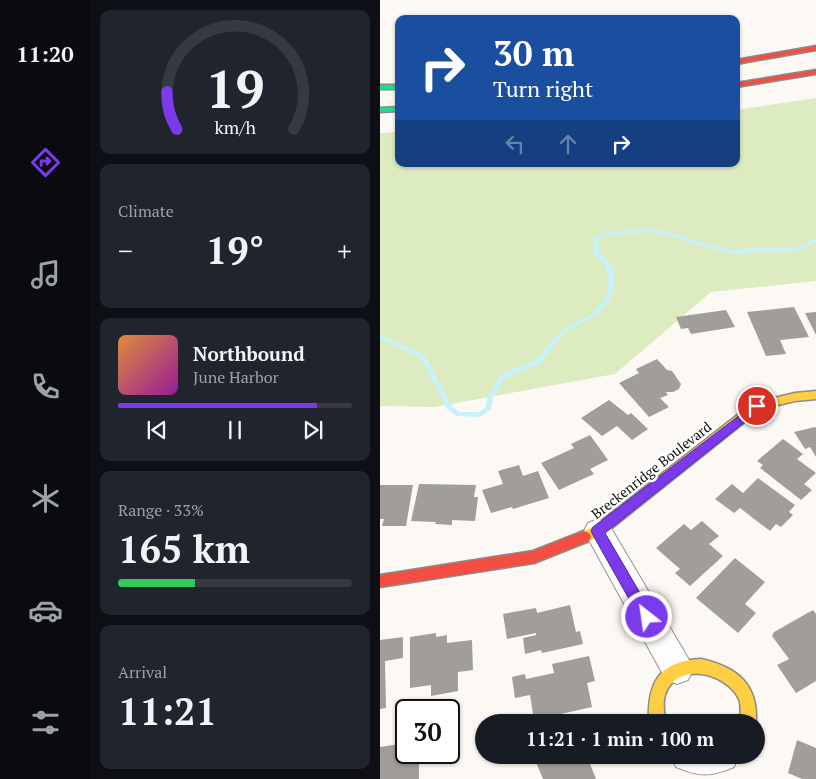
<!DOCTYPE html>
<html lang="en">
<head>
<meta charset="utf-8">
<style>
  body { margin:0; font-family:"PT Serif",serif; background:#20242c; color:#f1f3f6; height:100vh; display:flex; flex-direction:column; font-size:19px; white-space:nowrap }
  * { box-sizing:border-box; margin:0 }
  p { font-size:16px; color:#9ea1a6 }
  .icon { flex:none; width:28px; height:28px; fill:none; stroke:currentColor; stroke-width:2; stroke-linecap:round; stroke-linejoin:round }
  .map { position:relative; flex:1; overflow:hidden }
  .panel { display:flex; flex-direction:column; gap:10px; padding:10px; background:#0d0f14; width:290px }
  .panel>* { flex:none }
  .hud { position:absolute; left:15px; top:15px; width:345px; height:152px; border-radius:10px; box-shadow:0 1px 4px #0004; background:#1a4fa0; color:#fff; overflow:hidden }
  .speed { position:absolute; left:15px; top:699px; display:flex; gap:10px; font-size:25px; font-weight:700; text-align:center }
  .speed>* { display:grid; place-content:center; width:65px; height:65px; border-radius:50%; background:#171b24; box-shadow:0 1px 4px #0004; line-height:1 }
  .speed .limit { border:2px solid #111; border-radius:8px; background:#fff; color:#111 }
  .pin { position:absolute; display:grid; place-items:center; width:42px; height:42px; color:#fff; margin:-21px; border:2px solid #fff; border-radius:50%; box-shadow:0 1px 5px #0007 }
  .me { position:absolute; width:55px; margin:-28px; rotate:330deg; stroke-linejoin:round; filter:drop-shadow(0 0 4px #0008) }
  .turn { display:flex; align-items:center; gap:18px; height:105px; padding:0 15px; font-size:22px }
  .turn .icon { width:65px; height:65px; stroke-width:2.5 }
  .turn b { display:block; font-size:35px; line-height:42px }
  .lanes { display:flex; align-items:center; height:48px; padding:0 15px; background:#0003; justify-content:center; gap:25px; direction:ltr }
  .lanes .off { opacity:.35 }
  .big { font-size:38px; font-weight:600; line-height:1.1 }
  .panel .tile { flex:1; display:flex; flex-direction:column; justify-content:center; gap:8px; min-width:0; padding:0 18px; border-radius:10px; background:#20242c }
  .panel .dial { align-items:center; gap:0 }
  .dial svg { height:130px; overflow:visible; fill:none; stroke:#363941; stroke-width:7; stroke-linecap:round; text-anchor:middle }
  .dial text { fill:#f1f3f6; stroke:none }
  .song { display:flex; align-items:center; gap:15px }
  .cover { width:60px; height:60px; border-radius:8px; background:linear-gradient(135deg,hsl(30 70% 55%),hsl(300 70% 35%)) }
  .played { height:5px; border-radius:2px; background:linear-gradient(90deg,#7c3aed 85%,#363941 85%) }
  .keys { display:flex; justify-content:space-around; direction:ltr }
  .heat { display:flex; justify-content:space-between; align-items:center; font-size:28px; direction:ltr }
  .charge { height:8px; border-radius:4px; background:linear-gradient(90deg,#34c759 33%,#363941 0) }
  .trip { position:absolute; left:95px; top:714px; width:290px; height:50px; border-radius:25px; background:#171b24; box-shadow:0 1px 4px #0004; font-weight:600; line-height:50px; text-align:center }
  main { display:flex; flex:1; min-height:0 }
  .tab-bar { display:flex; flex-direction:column; width:90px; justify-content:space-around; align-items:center; background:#090b0e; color:#9ea1a6 }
  .tab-bar .icon { width:35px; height:35px }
  .tab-bar .selected { color:#7c3aed }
  .tab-bar b { font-size:22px; color:#f1f3f6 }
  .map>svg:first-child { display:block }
  .forest { fill:#ddebc0 }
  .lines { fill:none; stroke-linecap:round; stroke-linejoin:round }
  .stream { fill:#c8f1f9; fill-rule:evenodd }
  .building { fill:#a09d9a }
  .street-casing { stroke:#969493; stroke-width:2 }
  .fast-casing { stroke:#8c8b89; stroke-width:3 }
  .slow-casing { stroke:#8c8b89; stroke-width:3 }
  .jam-casing { stroke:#8c8b89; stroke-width:3 }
  .street { fill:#fffefe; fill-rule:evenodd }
  .fast { fill:#16e098; fill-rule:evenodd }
  .slow { fill:#ffcf43; fill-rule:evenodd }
  .jam { fill:#f24e42; fill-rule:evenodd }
  .route { fill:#7c3aed; stroke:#51269a }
  .labels { text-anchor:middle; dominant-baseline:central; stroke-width:5; stroke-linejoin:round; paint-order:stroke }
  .street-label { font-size:14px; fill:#0f0f0f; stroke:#fff }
</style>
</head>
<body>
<main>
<nav class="tab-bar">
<b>11:20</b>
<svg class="icon selected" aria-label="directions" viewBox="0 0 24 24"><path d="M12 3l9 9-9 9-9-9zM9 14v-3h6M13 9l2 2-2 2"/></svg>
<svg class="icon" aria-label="music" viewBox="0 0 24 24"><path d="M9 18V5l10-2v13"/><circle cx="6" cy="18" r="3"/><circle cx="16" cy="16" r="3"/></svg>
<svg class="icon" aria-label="phone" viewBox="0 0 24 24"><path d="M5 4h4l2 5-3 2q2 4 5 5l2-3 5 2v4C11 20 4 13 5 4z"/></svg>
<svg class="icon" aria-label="climate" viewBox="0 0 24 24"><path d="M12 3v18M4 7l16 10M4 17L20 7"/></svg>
<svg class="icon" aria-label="car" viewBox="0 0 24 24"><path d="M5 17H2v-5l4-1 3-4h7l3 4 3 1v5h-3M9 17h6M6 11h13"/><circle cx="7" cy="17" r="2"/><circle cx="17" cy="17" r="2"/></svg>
<svg class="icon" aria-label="filters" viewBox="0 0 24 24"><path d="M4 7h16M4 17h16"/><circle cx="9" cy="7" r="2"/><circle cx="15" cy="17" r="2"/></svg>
</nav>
<section class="panel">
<div class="tile dial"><svg viewBox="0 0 100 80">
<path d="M14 69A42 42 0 1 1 86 69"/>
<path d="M14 69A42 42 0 0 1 8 46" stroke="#7c3aed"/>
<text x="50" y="56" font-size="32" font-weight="700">19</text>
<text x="50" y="72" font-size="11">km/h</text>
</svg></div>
<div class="tile"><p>Climate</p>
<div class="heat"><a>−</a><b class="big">19°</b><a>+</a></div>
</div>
<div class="tile">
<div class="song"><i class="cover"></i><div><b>Northbound</b><p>June Harbor</p></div></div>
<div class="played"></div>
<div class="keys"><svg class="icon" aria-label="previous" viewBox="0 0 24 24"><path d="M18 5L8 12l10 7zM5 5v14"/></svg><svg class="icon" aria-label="pause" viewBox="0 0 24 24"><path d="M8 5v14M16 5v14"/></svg><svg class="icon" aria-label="next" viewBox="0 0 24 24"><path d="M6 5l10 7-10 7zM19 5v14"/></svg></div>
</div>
<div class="tile"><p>Range · 33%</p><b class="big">165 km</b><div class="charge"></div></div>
<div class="tile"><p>Arrival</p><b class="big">11:21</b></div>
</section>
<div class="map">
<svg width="436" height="779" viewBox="0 0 436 779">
  <rect width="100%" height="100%" fill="#fcf9f5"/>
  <path class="forest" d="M436,98V281L331,292L235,374L55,407L0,406V133L19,132V164H356V110Z"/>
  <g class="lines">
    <path class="stream" d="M274,228L351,250L374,248H410L425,245L436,237V242L429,247L410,252H374L351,254L274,232L225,236L218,241L219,252L231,264L235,280L231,299L218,314L183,334L161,363L124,379L113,398L111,410L100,417L76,416L67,409L41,358L0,339V335L45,355L71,405L79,412H99L106,407L107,398L120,375L157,359L179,332L214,312L226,298L229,280L225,265L213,253V239L224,233Z"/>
  </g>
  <g class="building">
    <path d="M414,307L429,337L400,340L406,354L386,356L367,312Z"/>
    <path d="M346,310L355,327L311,334L308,328L301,329L296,317Z"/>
    <path d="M436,312V335L425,313Z"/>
    <path d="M277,359L287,370L292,371L301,384L299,389L293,392H286L288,395L280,398L289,407L269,417L239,383L259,373L256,369Z"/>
    <path d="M229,400L248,415L251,413L268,429L252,440L237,426L222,436L201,418Z"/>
    <path d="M435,427L436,428V457L430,447L425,449L414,432Z"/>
    <path d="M210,435L228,460L210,469L214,474L179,490L161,463L194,448L191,444Z"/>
    <path d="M403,439L423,454L417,459L436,473L424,484L432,490L421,500L380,468L383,465L377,461Z"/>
    <path d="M139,465L143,476L158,471L169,498L133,509L132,507L111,513L102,490L123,484L118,471Z"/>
    <path d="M378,478L415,505L409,512L413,515L401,527L396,524L390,531L360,508L354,513L335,499L352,484L363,493Z"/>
    <path d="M39,484L96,485L94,497H98L95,521L72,520V525L55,524L56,522L31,521Z"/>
    <path d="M0,485H33L26,526H2L4,519H0Z"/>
    <path d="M322,521L339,536L329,544L343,556L310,586L295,573L300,569L276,548L304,524L311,530Z"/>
    <path d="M355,558L385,582L365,604L376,613L358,633L316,598Z"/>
    <path d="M190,605L196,632L200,631L203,644L162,653L161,650L145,654L143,638L156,635V633L127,639L123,614L156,608L157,613Z"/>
    <path d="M433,610L436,614V681L416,693L397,665L409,659L392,636L394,632Z"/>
    <path d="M56,633V637L67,635V643L92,640L93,670L78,672V691L51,696V685L30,688V637Z"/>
    <path d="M23,637V658L5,661L6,708L0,709V640Z"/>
    <path d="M209,656L215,681L207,683L212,707L154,720L150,695L135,698L132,677L145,674L146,679L174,673L172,664Z"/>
    <path d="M417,740L436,748V779H422L408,773Z"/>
    <path d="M26,743V752H39V779H0V747Z"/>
    <path d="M153,755H212L215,761L210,764L216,779H163Z"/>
  </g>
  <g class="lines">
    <g class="street-casing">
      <g id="street">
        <path d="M218,519L228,523L308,658L313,669L308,680L297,684L286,680L204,531L208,523Z"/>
        <path d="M291,755H359L354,767C330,777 320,777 296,767Z"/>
      </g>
    </g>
    <g class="fast-casing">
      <g id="fast">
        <rect x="0" y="85" width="19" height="4"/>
        <path d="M19,107V111L0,112V108Z"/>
      </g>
    </g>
    <g class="slow-casing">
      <g id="slow">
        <path d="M436,391V399L415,401L381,409L223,535L204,543L199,541L197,537L199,533L213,527L373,403L415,393Z"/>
        <path d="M321,659C357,667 378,684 376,722H360C360,715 362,706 359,699C346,672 296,661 285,695C282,704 285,714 285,722H269C267,683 279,661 321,659Z"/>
      </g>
    </g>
    <g class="jam-casing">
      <g id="jam">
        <path d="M436,46V50L356,64V60Z"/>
        <path d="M436,70V74L356,87V83Z"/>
        <path d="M204,531L209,533L211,537L209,541L154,563L0,587V575L153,551Z"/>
      </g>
    </g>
    <use href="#street" class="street"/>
    <use href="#fast" class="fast"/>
    <use href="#slow" class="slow"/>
    <use href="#jam" class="jam"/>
  </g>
  <path class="route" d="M377,402L381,403L383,406L381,409L225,533L274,617L272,622L267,624L262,622L213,535L211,531L213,527Z"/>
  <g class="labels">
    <g class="street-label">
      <text transform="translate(271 470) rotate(-38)">Breckenridge Boulevard</text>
    </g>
  </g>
</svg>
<div class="speed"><div class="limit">30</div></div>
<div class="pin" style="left:377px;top:406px;background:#d93025"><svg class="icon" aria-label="arrive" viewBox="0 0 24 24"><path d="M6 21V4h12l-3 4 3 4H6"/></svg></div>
<svg class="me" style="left:267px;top:617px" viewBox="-20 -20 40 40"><circle r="17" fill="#7c3aed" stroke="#fff" stroke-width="3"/><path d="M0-11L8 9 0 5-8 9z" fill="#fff"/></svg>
<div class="trip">11:21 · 1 min · 100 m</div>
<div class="hud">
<div class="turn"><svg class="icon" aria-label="right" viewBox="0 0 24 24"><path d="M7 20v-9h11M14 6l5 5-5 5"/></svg><div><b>30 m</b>Turn right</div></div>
<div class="lanes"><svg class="icon off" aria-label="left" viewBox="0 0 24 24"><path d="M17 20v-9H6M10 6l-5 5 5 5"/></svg><svg class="icon off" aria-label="ahead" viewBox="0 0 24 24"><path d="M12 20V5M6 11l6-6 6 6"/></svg><svg class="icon" aria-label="right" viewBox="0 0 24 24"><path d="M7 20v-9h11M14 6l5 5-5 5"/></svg></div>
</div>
</div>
</main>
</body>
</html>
